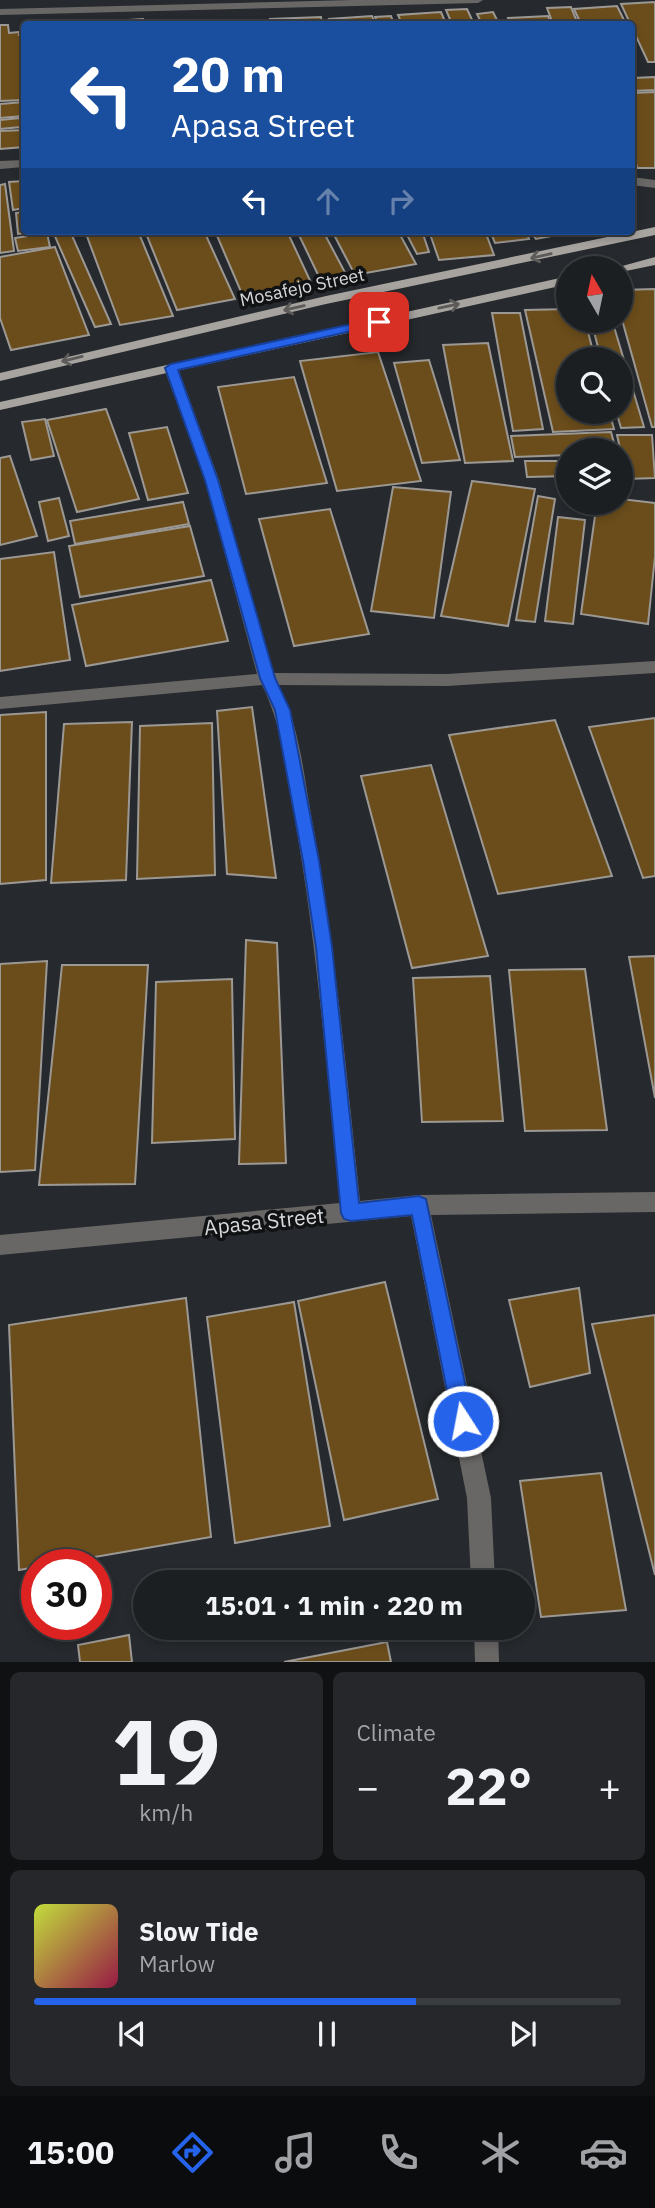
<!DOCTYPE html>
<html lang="en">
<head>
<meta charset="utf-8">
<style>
  body { margin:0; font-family:"IBM Plex Sans",sans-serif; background:#25272a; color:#f1f3f6; height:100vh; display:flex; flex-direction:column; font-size:26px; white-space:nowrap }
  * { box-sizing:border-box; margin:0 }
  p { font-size:23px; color:#a0a2a5 }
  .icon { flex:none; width:38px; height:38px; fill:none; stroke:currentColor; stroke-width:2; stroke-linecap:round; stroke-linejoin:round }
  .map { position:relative; height:1662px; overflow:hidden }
  .sheet { display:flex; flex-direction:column; gap:10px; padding:10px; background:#0f1113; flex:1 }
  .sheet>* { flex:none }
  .banner { position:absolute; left:21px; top:21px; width:614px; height:214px; border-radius:7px; box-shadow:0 4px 10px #0003,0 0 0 2px #3a3d40; background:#1a4fa0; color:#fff; overflow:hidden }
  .needle { width:46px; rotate:351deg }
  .tools { position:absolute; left:556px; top:256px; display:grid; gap:14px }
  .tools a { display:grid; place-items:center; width:77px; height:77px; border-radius:50%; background:#1c1f22; box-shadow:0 4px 10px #0003,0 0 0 2px #3a3d40; font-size:35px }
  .speed { position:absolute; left:21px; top:1549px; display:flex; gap:14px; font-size:35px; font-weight:700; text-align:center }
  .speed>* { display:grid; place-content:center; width:91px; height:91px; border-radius:50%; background:#1c1f22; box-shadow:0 4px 10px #0003,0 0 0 2px #3a3d40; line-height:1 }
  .speed .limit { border:10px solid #d22; background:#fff; color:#111 }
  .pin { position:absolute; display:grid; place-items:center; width:60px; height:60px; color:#fff; margin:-30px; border-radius:14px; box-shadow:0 4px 10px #0006 }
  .me { position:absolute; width:77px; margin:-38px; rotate:349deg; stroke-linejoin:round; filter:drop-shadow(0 0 5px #0008) }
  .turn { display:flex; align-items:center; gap:24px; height:147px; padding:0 35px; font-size:32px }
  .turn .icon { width:91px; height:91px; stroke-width:2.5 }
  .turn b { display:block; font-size:49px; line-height:60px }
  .lanes { display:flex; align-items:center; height:66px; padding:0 35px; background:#0003; justify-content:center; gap:35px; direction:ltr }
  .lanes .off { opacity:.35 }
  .big { font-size:52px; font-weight:800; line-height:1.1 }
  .sheet .widget { flex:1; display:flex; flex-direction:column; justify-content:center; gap:10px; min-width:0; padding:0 24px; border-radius:10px; background:#25272a }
  .sheet .dial { align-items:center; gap:0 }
  .dial b { font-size:91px; line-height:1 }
  .song { display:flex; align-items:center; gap:21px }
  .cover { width:84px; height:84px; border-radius:10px; background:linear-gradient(135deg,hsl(70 70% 55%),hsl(340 70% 35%)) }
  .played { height:7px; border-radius:4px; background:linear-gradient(90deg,#2563eb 65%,#3a3d40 65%) }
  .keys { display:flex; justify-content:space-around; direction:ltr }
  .heat { display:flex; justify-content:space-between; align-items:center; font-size:38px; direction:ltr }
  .sheet .tiles { flex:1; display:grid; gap:10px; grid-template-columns:1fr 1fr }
  .widget:last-child { grid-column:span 2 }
  .trip { position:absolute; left:133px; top:1570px; width:402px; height:70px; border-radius:35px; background:#1c1f22; box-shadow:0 4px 10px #0003,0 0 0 2px #3a3d40; font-weight:800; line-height:70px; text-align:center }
  .tab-bar { display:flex; height:112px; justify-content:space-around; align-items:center; background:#0b0c0e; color:#a0a2a5 }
  .tab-bar .icon { width:49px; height:49px }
  .tab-bar .on { color:#2563eb }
  .tab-bar b { font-size:32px; color:#f1f3f6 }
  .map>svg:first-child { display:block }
  .building { fill:#6b4d1b; stroke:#9c9894; stroke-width:2 }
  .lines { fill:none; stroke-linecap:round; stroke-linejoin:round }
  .minor { fill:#686765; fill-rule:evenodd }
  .major { fill:#a7a4a0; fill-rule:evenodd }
  .oneway { stroke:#5c5b5a }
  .route { fill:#2563eb; stroke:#184099; stroke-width:2 }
  .labels { text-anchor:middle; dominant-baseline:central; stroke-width:7; stroke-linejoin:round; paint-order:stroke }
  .far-street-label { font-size:18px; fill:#d8d9dc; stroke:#101213 }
  .street-label { font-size:21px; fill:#d8d9dc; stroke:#101213 }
</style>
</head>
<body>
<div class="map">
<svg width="655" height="1662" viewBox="0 0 655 1662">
  <rect width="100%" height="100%" fill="#26292d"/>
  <g class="building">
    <path d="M655,2V62H648L621,4Z"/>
    <path d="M617,6L626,24H581L574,9Z"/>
    <path d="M571,7L578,24H553L547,8Z"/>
    <path d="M467,9L474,24H452L446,10Z"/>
    <path d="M441,12L446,24H402L398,15Z"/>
    <path d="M493,12L499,24H482L477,14Z"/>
    <path d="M372,16L375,24H330L329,19Z"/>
    <path d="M391,16L394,24H378L375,17Z"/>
    <path d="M548,16L551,24H510L508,18Z"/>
    <path d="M321,17L322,24H271L270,19Z"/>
    <path d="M143,19L144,24H98V22Z"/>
    <path d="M0,25H8L9,33L20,32L19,35H24V100L0,101Z"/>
    <path d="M655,77V90L632,91V78Z"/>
    <path d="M655,92V168H637L632,146V93Z"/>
    <path d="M24,102V116L0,118V104Z"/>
    <path d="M20,118L21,127L0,129V120Z"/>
    <path d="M24,130V147L0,149V131Z"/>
    <path d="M24,181V208L13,210L9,182Z"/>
    <path d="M5,184L14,251L0,253V185Z"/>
    <path d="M24,212V231H45L18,234L16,213Z"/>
    <path d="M70,231L111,324L95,327L53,232Z"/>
    <path d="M85,231H138L173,316L120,325Z"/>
    <path d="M145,231H204L235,299L177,310Z"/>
    <path d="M215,231H287L314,289L245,301Z"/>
    <path d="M297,231H323L349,280L323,285Z"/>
    <path d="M332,231H398L416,264L355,275Z"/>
    <path d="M405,231H422L429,252L417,254Z"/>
    <path d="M429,231H485L494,255L439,260Z"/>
    <path d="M490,231H526L529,239L495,243Z"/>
    <path d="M530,231H578L536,239Z"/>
    <path d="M47,233L50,247L18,251L15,238Z"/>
    <path d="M55,247L89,335L11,350L0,318V257Z"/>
    <path d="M655,289V427H652L621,316V290Z"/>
    <path d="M569,309V320H585L595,359H569V411H609L614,429L553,432L525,310Z"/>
    <path d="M492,313H520L543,429L513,431Z"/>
    <path d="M591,320H612L644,427L621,428L616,411H621V359H601Z"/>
    <path d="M488,343L513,461L465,463L443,345Z"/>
    <path d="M378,352L421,481L337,491L300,361Z"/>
    <path d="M429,360L460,460L422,463L394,363Z"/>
    <path d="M294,377L327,483L246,494L218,387Z"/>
    <path d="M106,409L139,499L77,512L47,420Z"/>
    <path d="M45,419L54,456L31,460L22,422Z"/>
    <path d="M167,427L188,493L148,500L129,433Z"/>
    <path d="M611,432L616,450H569V455L515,457L511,436Z"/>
    <path d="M617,435H652L655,478L627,479Z"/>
    <path d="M10,456L37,536L0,545V458Z"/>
    <path d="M525,461H569V476L527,477Z"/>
    <path d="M472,481L535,489L508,626L441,616Z"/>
    <path d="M393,487L451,492L434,618L371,611Z"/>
    <path d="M538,496L555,499L535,622L516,620Z"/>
    <path d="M59,498L69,536L48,541L39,502Z"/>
    <path d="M621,499L655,503V556L648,624L581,614L597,502H621Z"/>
    <path d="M183,502L189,524L75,544L70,521Z"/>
    <path d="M330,509L369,634L294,646L259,519Z"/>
    <path d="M558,517L585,520L573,624L545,621Z"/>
    <path d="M190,526L204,576L80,597L69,546Z"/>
    <path d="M54,552L70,660L0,671V559Z"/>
    <path d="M211,580L228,641L86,666L72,605Z"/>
    <path d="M252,707L276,878L227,874L217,711Z"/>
    <path d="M46,712V880L0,884V715Z"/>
    <path d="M655,718V876L643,878L589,727Z"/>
    <path d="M555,720L612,876L498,894L449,735Z"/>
    <path d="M132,722L126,880L51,883L64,724Z"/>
    <path d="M212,723L215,875L137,879L140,726Z"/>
    <path d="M431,765L488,956L412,968L361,776Z"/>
    <path d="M246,940L277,943L286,1163L239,1164Z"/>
    <path d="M655,956V1098L629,957Z"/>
    <path d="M47,961L35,1170L0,1172V964Z"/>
    <path d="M62,965H148L135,1184L39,1185Z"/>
    <path d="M585,969L607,1130L525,1131L509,970Z"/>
    <path d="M490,976L503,1121L422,1122L413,978Z"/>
    <path d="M232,979L235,1139L152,1143L156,982Z"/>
    <path d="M385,1282L438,1499L344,1520L298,1301Z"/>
    <path d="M579,1288L590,1373L530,1387L509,1300Z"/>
    <path d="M186,1298L211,1537L19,1570L9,1325Z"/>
    <path d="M294,1302L330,1526L235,1543L207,1317Z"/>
    <path d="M655,1315V1575L592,1324Z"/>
    <path d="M601,1473L626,1610L541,1617L520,1481Z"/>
    <path d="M129,1635L132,1662H80L78,1645Z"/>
    <path d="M387,1642L391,1662H284Z"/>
  </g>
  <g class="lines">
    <g class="minor">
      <path d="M352,0H483L478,3L0,15V9Z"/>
      <path d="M0,161L24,160V167L0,169Z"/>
      <path d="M632,177L655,180V188L632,185Z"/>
      <path d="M171,364L178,368L219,480L273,673L447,674L655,661V673L447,686L278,685C299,724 303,770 311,814C335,942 346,1071 360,1201L419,1195L655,1192V1212L431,1215L491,1498L495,1582H471L467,1498L411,1216L0,1255V1235L340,1203C327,1073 317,943 294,815C286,771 282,725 262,685L0,709V697L257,674L205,480L164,368Z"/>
      <path d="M474,1628H498L499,1662H475Z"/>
    </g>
    <g class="major">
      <path d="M655,227V235L326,304L0,381V373L326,296Z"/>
      <path d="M655,257V265L621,272V268H615Z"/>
      <path d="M569,276V284L0,410V402Z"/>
    </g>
  </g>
  <defs><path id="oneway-shaft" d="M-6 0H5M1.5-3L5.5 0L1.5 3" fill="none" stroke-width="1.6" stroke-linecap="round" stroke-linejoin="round" transform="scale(1.75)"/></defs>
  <g class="oneway">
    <use href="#oneway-shaft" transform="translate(541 256) rotate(167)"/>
    <use href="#oneway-shaft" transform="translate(449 306) rotate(-12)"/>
    <use href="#oneway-shaft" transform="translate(294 308) rotate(167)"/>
    <use href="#oneway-shaft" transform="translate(72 359) rotate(166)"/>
  </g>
  <path class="route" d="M379,318L383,319V324L178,370L218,480L275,678L290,710L319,861L332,947L359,1203L419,1196L426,1199L473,1421L470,1428L463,1431L456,1428L453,1421L412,1215L351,1221L344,1219L341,1213L316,947L303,861L275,710L260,678L205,480L165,368L171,364Z"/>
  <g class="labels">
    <g class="far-street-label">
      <text transform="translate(302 287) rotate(-12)">Mosafejo Street</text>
    </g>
    <g class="street-label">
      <text transform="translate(264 1221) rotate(-6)">Apasa Street</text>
    </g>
  </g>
</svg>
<div class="tools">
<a><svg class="needle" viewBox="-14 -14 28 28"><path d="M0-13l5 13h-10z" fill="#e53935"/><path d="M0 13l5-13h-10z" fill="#a0a2a5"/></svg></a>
<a><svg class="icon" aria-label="search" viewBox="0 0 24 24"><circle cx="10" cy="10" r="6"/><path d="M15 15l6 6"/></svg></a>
<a><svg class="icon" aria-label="layers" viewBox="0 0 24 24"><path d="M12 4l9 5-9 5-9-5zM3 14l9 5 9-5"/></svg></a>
</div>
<div class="speed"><div class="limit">30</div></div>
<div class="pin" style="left:379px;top:322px;background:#d93025"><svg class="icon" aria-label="arrive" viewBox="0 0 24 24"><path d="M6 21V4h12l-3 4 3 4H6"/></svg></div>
<svg class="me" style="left:463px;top:1421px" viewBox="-20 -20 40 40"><circle r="17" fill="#2563eb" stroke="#fff" stroke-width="3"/><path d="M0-11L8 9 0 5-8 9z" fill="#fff"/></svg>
<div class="trip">15:01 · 1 min · 220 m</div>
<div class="banner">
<div class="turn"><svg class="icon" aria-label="left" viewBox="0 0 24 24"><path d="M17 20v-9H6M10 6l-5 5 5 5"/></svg><div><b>20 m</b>Apasa Street</div></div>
<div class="lanes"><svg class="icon" aria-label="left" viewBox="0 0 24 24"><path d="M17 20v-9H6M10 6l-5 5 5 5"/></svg><svg class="icon off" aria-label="ahead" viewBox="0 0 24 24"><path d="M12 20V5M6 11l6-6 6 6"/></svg><svg class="icon off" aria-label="right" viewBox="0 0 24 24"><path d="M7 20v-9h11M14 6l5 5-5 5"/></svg></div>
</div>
</div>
<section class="sheet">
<div class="tiles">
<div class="widget dial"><b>19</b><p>km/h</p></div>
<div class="widget"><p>Climate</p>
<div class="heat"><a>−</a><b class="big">22°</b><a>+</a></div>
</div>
<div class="widget">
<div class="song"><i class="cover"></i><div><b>Slow Tide</b><p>Marlow</p></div></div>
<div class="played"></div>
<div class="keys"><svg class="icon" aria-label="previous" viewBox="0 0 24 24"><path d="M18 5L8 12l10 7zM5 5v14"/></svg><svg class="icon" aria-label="pause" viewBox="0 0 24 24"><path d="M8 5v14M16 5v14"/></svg><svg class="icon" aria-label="next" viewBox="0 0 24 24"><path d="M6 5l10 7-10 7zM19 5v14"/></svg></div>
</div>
</div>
</section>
<nav class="tab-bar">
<b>15:00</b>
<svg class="icon on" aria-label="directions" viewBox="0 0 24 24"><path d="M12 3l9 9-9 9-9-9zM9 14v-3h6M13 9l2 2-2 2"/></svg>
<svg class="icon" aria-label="music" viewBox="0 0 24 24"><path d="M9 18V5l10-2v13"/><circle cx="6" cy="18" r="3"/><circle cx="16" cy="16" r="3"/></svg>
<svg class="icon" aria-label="phone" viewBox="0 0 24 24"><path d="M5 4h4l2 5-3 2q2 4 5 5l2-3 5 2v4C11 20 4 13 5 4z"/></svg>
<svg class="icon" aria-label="climate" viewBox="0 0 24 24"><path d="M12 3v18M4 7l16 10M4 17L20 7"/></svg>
<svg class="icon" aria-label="car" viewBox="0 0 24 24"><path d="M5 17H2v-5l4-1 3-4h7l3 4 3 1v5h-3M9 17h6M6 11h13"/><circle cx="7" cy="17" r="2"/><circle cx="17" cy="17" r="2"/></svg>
</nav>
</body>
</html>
